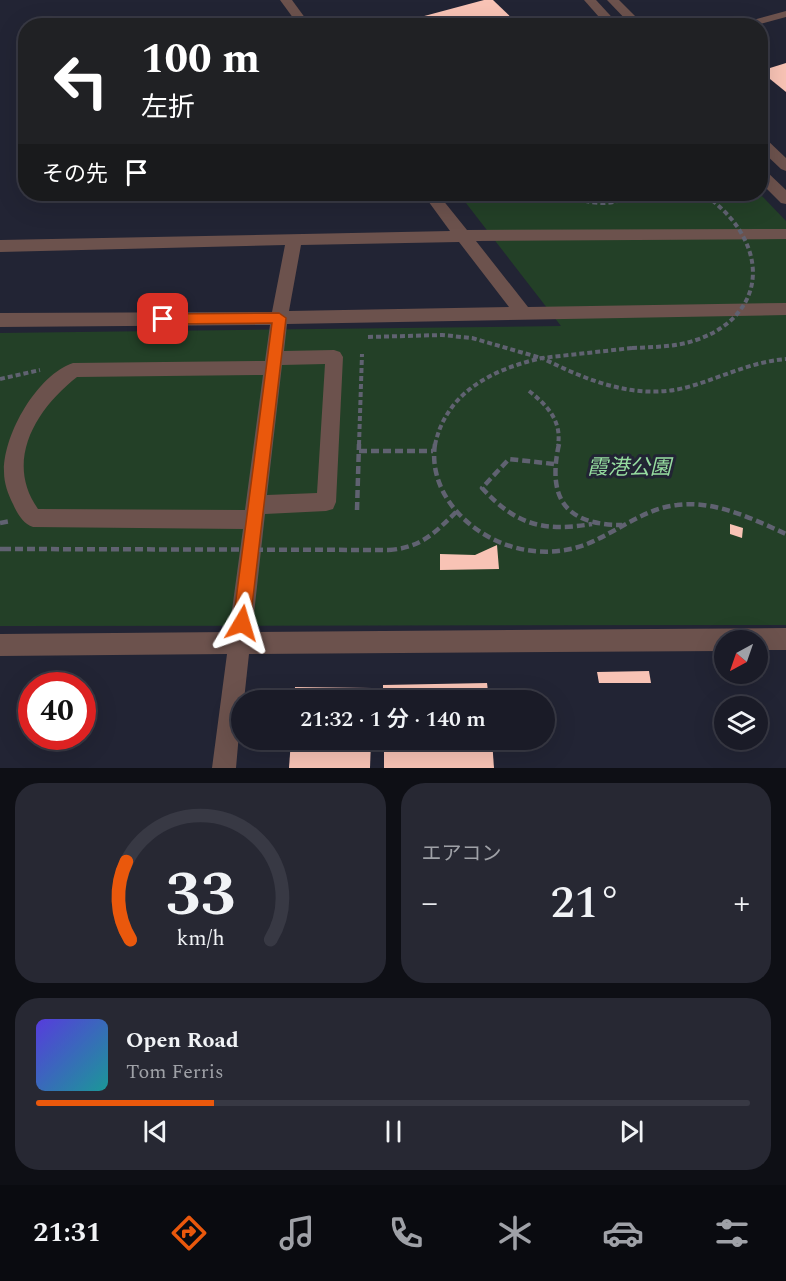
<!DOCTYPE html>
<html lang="ja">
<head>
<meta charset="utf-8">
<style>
  body { margin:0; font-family:Spectral,"Noto Sans JP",serif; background:#272833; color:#f1f3f6; height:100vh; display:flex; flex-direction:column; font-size:22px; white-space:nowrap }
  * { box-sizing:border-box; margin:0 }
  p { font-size:20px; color:#9fa1a7 }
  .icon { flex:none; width:33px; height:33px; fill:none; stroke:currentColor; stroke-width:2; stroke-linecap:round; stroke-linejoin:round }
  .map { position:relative; height:768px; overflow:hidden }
  .details { display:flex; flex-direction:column; gap:15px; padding:15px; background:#0e0f15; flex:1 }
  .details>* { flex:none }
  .top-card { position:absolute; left:18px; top:18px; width:750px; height:183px; border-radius:24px; box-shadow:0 6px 24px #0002,0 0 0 2px #383944; background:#202124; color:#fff; overflow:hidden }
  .needle { width:39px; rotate:220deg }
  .buttons { position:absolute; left:714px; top:630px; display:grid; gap:12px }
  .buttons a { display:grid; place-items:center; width:54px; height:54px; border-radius:50%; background:#1a1b27; box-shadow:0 6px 24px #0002,0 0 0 2px #383944; font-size:30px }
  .speed { position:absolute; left:18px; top:672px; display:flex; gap:12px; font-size:30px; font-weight:700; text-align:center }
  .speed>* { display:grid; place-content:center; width:78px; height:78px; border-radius:50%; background:#1a1b27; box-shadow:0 6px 24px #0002,0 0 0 2px #383944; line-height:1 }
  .speed .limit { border:9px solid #d22; background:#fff; color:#111 }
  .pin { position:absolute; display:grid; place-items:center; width:51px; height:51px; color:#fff; margin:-26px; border-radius:12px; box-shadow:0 3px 9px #0006 }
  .me { position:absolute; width:66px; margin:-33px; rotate:7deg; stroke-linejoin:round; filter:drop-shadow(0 0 4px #0008) }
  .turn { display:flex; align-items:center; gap:21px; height:126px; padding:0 24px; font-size:27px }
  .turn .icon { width:78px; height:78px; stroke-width:2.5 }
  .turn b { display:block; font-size:42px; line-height:51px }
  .then { display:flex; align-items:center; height:57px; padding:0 24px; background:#0003; gap:12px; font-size:22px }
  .big { font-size:45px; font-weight:600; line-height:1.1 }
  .details .widget { flex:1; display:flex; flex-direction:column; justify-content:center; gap:9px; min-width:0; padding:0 21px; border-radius:24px; background:#272833 }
  .details .dial { align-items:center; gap:0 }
  .dial svg { height:156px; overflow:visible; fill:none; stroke:#383944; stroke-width:7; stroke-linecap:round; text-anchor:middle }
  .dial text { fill:#f1f3f6; stroke:none }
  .song { display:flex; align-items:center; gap:18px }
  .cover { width:72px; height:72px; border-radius:9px; background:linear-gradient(135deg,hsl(250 70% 55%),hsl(180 70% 35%)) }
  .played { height:6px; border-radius:3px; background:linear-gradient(90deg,#ea580c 25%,#383944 25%) }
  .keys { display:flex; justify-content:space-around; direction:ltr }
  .heat { display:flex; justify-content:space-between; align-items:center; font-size:33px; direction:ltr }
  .details .tiles { flex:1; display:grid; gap:15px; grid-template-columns:1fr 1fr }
  .widget:last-child { grid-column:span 2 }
  .trip { position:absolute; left:231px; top:690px; width:324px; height:60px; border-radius:30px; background:#1a1b27; box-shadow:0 6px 24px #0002,0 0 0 2px #383944; font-weight:600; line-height:60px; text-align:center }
  .tabs { display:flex; height:96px; justify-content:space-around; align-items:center; background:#0a0b10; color:#9fa1a7 }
  .tabs .icon { width:42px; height:42px }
  .tabs .active { color:#ea580c }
  .tabs b { font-size:27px; color:#f1f3f6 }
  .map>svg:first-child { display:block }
  .green { fill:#234027 }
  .building { fill:#f8c3b5 }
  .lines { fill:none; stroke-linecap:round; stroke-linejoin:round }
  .path-far1 { stroke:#606271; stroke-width:4; stroke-dasharray:5 3; stroke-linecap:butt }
  .path { stroke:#606271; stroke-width:4.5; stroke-dasharray:8 4; stroke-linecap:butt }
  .minor { fill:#6c524d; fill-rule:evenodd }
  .path-bridge-far1 { stroke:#606271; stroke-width:4; stroke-dasharray:5 3; stroke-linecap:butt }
  .path-bridge { stroke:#606271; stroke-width:4.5; stroke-dasharray:8 4; stroke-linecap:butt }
  .route { fill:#ea580c; stroke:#983908; stroke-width:1.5 }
  .labels { text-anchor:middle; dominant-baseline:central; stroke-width:6; stroke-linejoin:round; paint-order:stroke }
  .park-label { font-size:21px; font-style:italic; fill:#96dda0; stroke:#222434 }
</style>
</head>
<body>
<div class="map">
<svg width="786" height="768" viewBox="0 0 786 768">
  <rect width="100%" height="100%" fill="#222434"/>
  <path class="green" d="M459,194H760L786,221V625L0,626V333L561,326Z"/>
  <g class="building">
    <path d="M484,0H493L520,26H387Z"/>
    <path d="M786,63V92L760,71Z"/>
    <path d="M730,524L743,528L742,538L730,534Z"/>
    <path d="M497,545L499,569L440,570V554L475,555Z"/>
    <path d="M649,671L651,683H599L597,672Z"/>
    <path d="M487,683L489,700H383V685Z"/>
    <path d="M295,687L372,688L371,700H294Z"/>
    <path d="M291,740H371L370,768H289Z"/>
    <path d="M384,740H492L494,768H384Z"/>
  </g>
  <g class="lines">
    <g class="path-far1">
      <path d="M570,194C592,207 614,205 637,194"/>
      <path d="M368,337L442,335L472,338L541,358"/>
      <path d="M632,348L542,358C586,380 634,400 684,388C719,379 749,362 786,359"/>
      <path d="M0,379L40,370"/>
      <path d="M529,391C547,405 562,421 558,445"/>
      <path d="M359,445L362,354"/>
      <path d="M435,445C446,392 493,369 542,358"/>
    </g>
    <g class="path">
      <path d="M435,444C431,470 441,495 459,514C495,552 552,563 598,539C623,527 648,508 677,505C715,500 753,519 786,534"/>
      <path d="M559,444C547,498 565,525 622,525"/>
      <path d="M359,451H433"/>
      <path d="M554,464L509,459L482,488C516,525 543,532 592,524"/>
      <path d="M357,510L359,444"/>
      <path d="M0,523L11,521"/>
      <path d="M0,549H3"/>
      <path d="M389,550C420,548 435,533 456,512"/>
    </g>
    <g class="minor">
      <path d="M280,0H292L311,26H299Z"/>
      <path d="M584,0H596L620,26H607Z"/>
      <path d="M607,0H619L645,26H632Z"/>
      <path d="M786,11V17L753,26H731Z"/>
      <path d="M760,137L765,138L786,158V171L781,169L760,149Z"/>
      <path d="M760,168L765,170L786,190V204L781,203L760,182Z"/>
      <path d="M423,194H438L467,230L786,229V239L476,241L528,307L786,303V315L287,324L284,351L334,350L340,352L343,357L336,502L333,509L326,511L265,514L252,632L786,628V650H758V640H724V651L249,654L244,700H242L236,768H212L227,654L0,656V634L229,632L243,529L33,527C23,524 17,513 13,504C8,494 4,483 4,472C3,435 37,375 73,363L265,361L270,325L0,327V313L272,312L285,245L0,252V240L450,231ZM459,242L509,307L289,311L301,245ZM325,364L317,493L267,495L282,365ZM263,375L245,510L38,509C4,461 36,409 77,377Z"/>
    </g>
    <path class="path-bridge-far1" d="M632,348C654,347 676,347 696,340C747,323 769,278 740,231C731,216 718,205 705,194"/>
    <path class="path-bridge" d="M3,549L389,550"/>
  </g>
  <path class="route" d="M279,313L286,318L250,623L247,629L242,631L236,629L233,623L272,323L163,324L156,319L163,314Z"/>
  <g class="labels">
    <g class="park-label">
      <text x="629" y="468">霞港公園</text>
    </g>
  </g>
</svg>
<div class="buttons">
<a><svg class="needle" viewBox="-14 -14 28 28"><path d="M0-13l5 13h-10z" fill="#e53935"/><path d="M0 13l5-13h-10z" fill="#9fa1a7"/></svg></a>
<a><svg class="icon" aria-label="layers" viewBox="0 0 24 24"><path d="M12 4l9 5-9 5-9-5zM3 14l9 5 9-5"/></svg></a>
</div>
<div class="speed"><div class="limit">40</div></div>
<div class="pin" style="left:163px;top:319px;background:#d93025"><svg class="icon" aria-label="arrive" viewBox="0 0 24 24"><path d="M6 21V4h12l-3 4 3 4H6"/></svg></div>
<svg class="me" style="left:242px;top:623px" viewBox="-20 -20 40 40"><path d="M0-17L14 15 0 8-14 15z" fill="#ea580c" stroke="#fff" stroke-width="4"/></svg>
<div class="trip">21:32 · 1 分 · 140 m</div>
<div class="top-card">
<div class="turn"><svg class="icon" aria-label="left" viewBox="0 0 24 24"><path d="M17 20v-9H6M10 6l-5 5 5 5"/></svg><div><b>100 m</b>左折</div></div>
<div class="then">その先<svg class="icon" aria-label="arrive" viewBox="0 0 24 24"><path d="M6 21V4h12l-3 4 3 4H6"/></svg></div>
</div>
</div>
<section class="details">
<div class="tiles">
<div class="widget dial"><svg viewBox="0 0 100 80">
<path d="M14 69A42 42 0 1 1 86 69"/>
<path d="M14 69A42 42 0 0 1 12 29" stroke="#ea580c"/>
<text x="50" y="56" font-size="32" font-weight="700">33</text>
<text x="50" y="72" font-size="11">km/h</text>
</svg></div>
<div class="widget"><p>エアコン</p>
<div class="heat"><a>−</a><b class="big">21°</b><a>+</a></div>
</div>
<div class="widget">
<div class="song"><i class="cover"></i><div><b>Open Road</b><p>Tom Ferris</p></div></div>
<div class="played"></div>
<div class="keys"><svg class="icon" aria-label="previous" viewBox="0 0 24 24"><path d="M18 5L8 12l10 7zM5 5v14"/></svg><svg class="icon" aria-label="pause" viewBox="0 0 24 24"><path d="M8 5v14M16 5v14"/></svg><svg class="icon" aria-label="next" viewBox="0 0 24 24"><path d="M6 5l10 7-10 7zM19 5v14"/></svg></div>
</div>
</div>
</section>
<nav class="tabs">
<b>21:31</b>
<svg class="icon active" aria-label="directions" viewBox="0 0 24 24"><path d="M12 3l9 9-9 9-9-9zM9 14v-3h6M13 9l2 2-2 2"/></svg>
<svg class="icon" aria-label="music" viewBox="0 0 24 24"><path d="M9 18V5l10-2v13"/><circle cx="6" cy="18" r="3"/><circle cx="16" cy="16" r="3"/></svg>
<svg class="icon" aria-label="phone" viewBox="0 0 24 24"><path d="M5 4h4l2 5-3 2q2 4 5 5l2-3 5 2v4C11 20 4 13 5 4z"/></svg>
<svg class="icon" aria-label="climate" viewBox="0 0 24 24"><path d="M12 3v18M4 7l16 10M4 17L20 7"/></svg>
<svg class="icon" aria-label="car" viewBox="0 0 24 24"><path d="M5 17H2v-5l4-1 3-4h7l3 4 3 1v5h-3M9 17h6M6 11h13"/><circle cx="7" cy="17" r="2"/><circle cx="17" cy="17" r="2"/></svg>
<svg class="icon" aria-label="filters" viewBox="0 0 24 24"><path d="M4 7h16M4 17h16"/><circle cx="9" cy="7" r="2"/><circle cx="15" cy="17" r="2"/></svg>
</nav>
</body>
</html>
